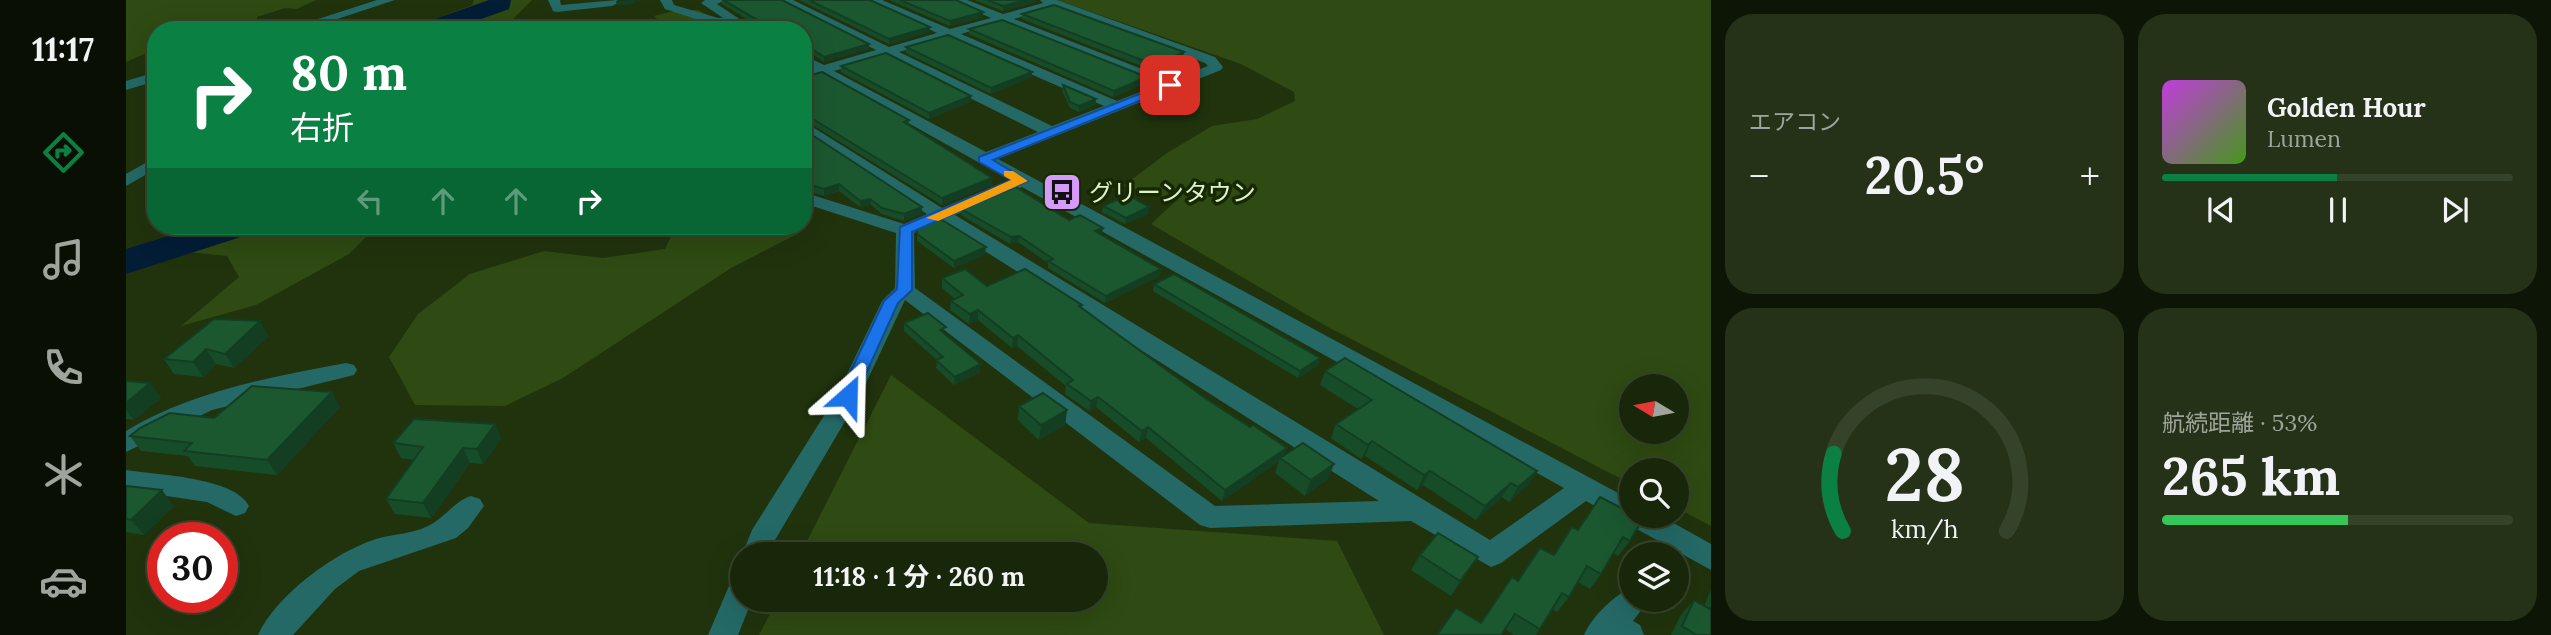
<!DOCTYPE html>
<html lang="ja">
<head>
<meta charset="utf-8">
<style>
  body { margin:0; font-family:Lora,"Noto Sans JP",serif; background:#253218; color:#f1f3f6; height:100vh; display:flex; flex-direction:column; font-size:26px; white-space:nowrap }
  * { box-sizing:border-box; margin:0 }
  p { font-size:23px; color:#9fa59c }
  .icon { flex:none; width:38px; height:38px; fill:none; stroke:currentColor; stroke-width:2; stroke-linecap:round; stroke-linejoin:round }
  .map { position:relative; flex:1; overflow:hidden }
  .panel { display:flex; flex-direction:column; gap:14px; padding:14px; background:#0d1506; width:840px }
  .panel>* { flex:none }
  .banner { position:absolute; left:21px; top:21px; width:665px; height:214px; border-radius:28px; box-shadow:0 7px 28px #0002,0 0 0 2px #36432b; background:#0b8043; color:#fff; overflow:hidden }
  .needle { width:46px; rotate:280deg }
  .tools { position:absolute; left:1493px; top:374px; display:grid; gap:14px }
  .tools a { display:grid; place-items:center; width:70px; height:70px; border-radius:50%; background:#18260a; box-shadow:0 7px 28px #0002,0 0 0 2px #36432b; font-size:35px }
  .speed { position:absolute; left:21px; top:522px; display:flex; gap:14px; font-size:35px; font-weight:700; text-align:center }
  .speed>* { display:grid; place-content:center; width:91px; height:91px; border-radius:50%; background:#18260a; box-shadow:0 7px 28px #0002,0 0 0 2px #36432b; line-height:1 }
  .speed .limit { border:10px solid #d22; background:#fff; color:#111 }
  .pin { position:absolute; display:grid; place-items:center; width:60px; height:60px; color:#fff; margin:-30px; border-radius:14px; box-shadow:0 4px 10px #0006 }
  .me { position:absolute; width:77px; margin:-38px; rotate:25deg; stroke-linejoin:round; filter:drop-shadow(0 0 5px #0008) }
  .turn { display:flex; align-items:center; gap:24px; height:147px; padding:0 28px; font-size:32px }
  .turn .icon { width:91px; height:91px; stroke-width:2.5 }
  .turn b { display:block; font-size:49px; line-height:60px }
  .lanes { display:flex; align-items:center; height:66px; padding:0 28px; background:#0003; justify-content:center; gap:35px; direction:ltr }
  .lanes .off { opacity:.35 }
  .big { font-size:52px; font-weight:700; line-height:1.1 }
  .panel .card { flex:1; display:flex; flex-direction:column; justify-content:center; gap:10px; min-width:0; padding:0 24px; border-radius:28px; background:#253218 }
  .panel .dial { align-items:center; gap:0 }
  .dial svg { height:182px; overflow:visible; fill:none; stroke:#36432b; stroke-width:7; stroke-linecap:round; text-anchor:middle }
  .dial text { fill:#f1f3f6; stroke:none }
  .song { display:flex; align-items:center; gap:21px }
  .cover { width:84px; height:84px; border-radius:10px; background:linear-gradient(135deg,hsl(290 70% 55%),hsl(100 70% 35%)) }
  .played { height:7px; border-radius:4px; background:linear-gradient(90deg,#0b8043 50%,#36432b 50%) }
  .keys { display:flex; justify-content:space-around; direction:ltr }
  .heat { display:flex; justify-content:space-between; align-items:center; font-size:38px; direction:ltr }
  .charge { height:10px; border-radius:5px; background:linear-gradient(90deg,#34c759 53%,#36432b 0) }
  .panel .tiles { flex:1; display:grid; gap:14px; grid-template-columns:repeat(2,1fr) }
  .trip { position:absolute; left:604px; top:542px; width:378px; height:70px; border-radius:35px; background:#18260a; box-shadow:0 7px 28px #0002,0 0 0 2px #36432b; font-weight:700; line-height:70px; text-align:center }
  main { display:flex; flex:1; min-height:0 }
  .tabs { display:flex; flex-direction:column; width:126px; justify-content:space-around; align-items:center; background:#0a0f04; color:#9fa59c }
  .tabs .icon { width:49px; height:49px }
  .tabs .selected { color:#0b8043 }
  .tabs b { font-size:32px; color:#f1f3f6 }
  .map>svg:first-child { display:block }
  .green { fill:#2f4a12; fill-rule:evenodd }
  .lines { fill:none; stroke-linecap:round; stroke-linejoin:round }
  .river { fill:#031d37; fill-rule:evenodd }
  .minor { fill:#246966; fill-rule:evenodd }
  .wall { fill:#174c29 }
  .shaded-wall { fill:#133e22 }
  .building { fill:#1b5830; stroke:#133e22; stroke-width:2 }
  .route { fill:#1a73e8; stroke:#114b97; stroke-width:2 }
  .slow { fill:#f59e0b }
  .labels { text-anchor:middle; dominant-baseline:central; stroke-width:7; stroke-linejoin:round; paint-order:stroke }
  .poi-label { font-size:24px; fill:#ddf2cd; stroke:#162903; text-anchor:start }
</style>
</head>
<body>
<main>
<nav class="tabs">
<b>11:17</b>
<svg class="icon selected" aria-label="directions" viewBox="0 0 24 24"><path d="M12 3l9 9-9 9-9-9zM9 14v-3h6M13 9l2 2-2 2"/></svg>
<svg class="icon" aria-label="music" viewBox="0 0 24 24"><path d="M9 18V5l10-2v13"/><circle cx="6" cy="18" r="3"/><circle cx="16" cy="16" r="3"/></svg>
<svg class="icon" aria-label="phone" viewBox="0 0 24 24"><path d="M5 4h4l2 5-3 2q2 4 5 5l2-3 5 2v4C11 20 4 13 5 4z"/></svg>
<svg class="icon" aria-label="climate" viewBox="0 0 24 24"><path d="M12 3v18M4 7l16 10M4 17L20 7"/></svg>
<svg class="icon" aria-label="car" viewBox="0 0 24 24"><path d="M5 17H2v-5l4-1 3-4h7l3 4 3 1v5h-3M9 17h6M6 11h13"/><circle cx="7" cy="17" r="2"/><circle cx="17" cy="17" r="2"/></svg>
</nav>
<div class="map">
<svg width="1585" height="635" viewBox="0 0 1585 635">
  <rect width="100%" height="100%" fill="#20330d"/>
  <g class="green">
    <path d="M0,0H190L171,9L159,8L131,17V25L119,30H30V49L0,62Z"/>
    <path d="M348,0H406L376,30H280L346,5Z"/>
    <path d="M931,0H1585V526L1551,508L1550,471H1505V484L1200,326L1025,224L1051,200L997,186L1041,153L1086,126L1131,119L1169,101L1168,92L1115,64ZM1505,387H1550V432H1505Z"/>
    <path d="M552,10H573L607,30H543L528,16Z"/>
    <path d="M84,226H251L223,254L130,305L55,326L113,277L101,256L53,251Z"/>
    <path d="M550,226H666L673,233L605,268L437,378L379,406L289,405L263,357L292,314L344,274L418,251L477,258L539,249Z"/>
    <path d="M765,375L963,523L1211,541L1258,635H633L651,600H970V555H674Z"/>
  </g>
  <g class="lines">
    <g class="river">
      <path d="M385,0L383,9L325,30H289L292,25L363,0Z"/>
      <path d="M75,226H129L124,234L0,274V249Z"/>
    </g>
    <g class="minor">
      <path d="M251,0H269L178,30H158Z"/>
      <path d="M422,0H434L435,5L491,0L492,3L486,6L431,12L427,11Z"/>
      <path d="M534,0H546L548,5L592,18H597L575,3L579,0H600L591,4L630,30L591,26L539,9Z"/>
      <path d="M652,0H667L763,47L811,33L740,0H756L824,29L865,18L825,0H841L877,14L917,3L914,0H931L1089,57L1097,67L1095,70L872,159L1505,500V516H1535L1585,544V570L1460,501L1375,563L1365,567L1285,521L1084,528L1074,525L779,300L734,396L649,540L644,555H616L626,530L711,395L756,301L769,288L770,233L677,203V192L778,224L801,214L677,132V121L816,208L884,180L695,74L684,75L685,69L677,65V55L698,65L750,50ZM928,7L1079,63L1082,66L1044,80L888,19ZM876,22L1032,85L991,101L835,34ZM822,38L978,106L926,126L773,52ZM760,56L912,132L860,152L708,71ZM896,187L1438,488L1364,540L829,215ZM813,222L1253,501L1089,506L789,288L788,233Z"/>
      <path d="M30,72V81L0,90V81Z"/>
      <path d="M30,157V169L0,186V174Z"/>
      <path d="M220,363L228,365L231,370L228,375L86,410L0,452V431C66,391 145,377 220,363Z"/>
      <path d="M0,470C31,475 108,477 123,506L119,513L110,516L81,502L0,490Z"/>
      <path d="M345,496L354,499L358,506L342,528L330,538L233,571L209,589L167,635H132C150,595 209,552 250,539C267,534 286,534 302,526C319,518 328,501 345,496Z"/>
      <path d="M616,575V600H626L612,635H582L606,579Z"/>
      <path d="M1505,588V600H1523L1507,621L1514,625L1518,635H1458C1465,618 1488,595 1505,588Z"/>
    </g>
  </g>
  <g class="wall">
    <path d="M596,0L743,44V49L698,62L677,48V30H639L596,4Z"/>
    <path d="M673,0H744L804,32L763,44Z"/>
    <path d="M763,0H830L857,12V17L824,26Z"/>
    <path d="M848,0H910V2L877,11Z"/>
    <path d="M896,14L1057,58L1043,64L1047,65L1046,71L1038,75L896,19Z"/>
    <path d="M843,29L1021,77L1020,83L987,97L843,34Z"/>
    <path d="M780,47L906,72V77L865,94L780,53Z"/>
    <path d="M715,66L845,102L803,119L715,72Z"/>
    <path d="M677,77L783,120V125L866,178V185L816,205L677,119Z"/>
    <path d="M937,85L970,99L969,105L953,112L944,108L936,91Z"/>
    <path d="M677,129L796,207V214L778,221L756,214L745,205L734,207L713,191L698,196L685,192L677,185Z"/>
    <path d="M977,206L1022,214L999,224L976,212Z"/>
    <path d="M835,209L943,220L976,235L1034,276L979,303L922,268V263L892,242L884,244L835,215Z"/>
    <path d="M791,228L859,254L828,268L791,241Z"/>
    <path d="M816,278L861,286L956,305L955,308L1158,456L1202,479L1179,496L1149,473L1153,461L1096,501L1020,438L1013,442L970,407L963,411L939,394L940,386L891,346L886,348L852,320L843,324L824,310L825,301L829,299L816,288Z"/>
    <path d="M1028,284L1194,358L1191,366L1172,378L1027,291Z"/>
    <path d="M778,323L820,335L854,372L828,385L810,368L811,360L778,331Z"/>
    <path d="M143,336L108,368L90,364L77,377L48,374L38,359Z"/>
    <path d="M1199,371L1411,471L1402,485L1383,502L1376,497L1350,520L1297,485L1291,490L1239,456L1235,459L1205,438L1210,424L1232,409L1194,385Z"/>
    <path d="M0,381L24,383L35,398L8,420L0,419Z"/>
    <path d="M893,406L941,410L939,425L913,440L892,420Z"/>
    <path d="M214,407L151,475L69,466L62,456L15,451L4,436L88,418Z"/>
    <path d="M369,424L375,439L357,464L344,463L305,518L269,514L260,499L288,460L275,458L267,443Z"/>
    <path d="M0,488L48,506L18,535L0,532Z"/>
    <path d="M1474,497L1504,541L1492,556L1487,553L1475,574L1464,589L1452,582L1443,597L1431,612L1426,609L1410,635H1388L1379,629L1355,623L1392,581L1427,555L1446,527L1451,530Z"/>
    <path d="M1294,555L1342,572L1325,596L1285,570Z"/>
    <path d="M1585,590V635H1545L1555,615L1568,600L1578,606Z"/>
  </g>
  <g class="shaded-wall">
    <path d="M500,0H520L508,1L509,4L491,6L490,1Z"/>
    <path d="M900,0H910V2L877,11V6Z"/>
    <path d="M857,12V17L824,26V21Z"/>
    <path d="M804,27V32L763,44V39Z"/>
    <path d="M743,44V49L698,62V57Z"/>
    <path d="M1058,52L1057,58L1036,67L1037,62Z"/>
    <path d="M1047,65L1046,71L1038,75L1039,69Z"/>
    <path d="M906,72V77L865,94V88Z"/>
    <path d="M1021,77L1020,83L987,97L988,91Z"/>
    <path d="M845,96V102L803,119V113Z"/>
    <path d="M970,99L969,105L953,112V106Z"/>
    <path d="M866,178V185L816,205V198Z"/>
    <path d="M713,184V191L698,196V189Z"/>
    <path d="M744,199L745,205L734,207V201Z"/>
    <path d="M796,207V214L778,221V214Z"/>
    <path d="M1023,207L1022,214L999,224L1000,218Z"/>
    <path d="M977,228L976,234L969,231Z"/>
    <path d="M893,236L892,242L884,244L885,237Z"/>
    <path d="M860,247L859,254L828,268V261Z"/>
    <path d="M1035,269L1034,276L979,303L980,296Z"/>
    <path d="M852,310V320L843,324L844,314Z"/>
    <path d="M134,321L143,336L108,368L99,354Z"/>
    <path d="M892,335L891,346L886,348L887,338Z"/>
    <path d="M80,349L90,364L77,377L67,362Z"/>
    <path d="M1194,358L1191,366L1172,378L1174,371Z"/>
    <path d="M855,364L854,372L828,385L829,377Z"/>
    <path d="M24,383L35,398L8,420L0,410V403Z"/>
    <path d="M206,392L214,407L151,475L141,460Z"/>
    <path d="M972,397L970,407L963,411L965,401Z"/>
    <path d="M941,410L939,425L913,440L915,425Z"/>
    <path d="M369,424L375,439L357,464L351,449Z"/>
    <path d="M1022,427L1020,438L1013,442L1016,431Z"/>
    <path d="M1246,441L1239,456L1235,459L1242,445Z"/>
    <path d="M337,448L344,463L305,518L297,503Z"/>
    <path d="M1161,448L1157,458H1154L1153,461L1096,501L1099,490Z"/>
    <path d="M1208,464L1202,479L1179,496L1185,480Z"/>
    <path d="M1304,471L1297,485L1291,490L1298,475Z"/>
    <path d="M1411,471L1402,485L1383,502L1392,487Z"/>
    <path d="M1385,483L1376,497L1350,520L1359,506Z"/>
    <path d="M36,490L48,506L18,535L5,520Z"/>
    <path d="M1352,557L1342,572L1325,596L1334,581Z"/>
  </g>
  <g class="building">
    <path d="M597,0H656L743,44L698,57L677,43V30L647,29Z"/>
    <path d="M683,0H744L804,27L763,39Z"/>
    <path d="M774,0H830L857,12L824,21Z"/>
    <path d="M861,0H900L877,6Z"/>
    <path d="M928,5L1058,52L1037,62L1047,65L1039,69L896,14Z"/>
    <path d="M876,20L1021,77L988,91L843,29Z"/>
    <path d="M822,35L906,72L865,88L780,47Z"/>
    <path d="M760,53L845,96L803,113L715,66Z"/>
    <path d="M696,72L783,120L778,122L866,178L816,198L677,113V111L683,109L677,104V82L680,81L677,79V77Z"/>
    <path d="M937,85L970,99L953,106L944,102Z"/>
    <path d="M677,129L796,207L778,214L756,208L744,199L734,201L713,184L698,189L685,185L677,179Z"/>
    <path d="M890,187L943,220L954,215L977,228L969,231L1035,269L980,296L922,261L927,259L893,236L885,237L835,209Z"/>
    <path d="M1002,195L1023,207L1000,218L977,206Z"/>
    <path d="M813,218L860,247L828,261L791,234V228Z"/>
    <path d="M839,269L861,286L899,269L956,305L953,306L1079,398L1124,427L1127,425L1161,448L1099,490L1022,427L1016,431L972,397L965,401L941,384L947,380L892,335L887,338L852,310L844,314L825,301L837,295L816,278Z"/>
    <path d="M1048,274L1194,358L1174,371L1028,284Z"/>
    <path d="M802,313L820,327L814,330L855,364L829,377L810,360L817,357L778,323Z"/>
    <path d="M88,319L134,321L99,354L80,349L67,362L38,359Z"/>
    <path d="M1219,358L1411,471L1392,487L1385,483L1359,506L1304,471L1298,475L1246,441L1242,445L1210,424L1246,400L1199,371Z"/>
    <path d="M0,381L24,383L0,403Z"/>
    <path d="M126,386L206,392L141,460L58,451L66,443L4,436L14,428L44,413L88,418Z"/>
    <path d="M917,393L941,410L915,425L893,406Z"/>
    <path d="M288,419L369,424L351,449L337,448L297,503L260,499L297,447L267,443Z"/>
    <path d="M1177,443L1208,464L1185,480L1154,458Z"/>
    <path d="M1,486L36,490L5,520L0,519V488Z"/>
    <path d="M1474,497L1505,513V516H1511L1517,519L1504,541L1497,537L1475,574L1461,566L1443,597L1436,593L1414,629L1389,614L1375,635H1311L1330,608L1355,623L1386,577L1392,581L1414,548L1428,555L1446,527L1452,530Z"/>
    <path d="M1312,533L1352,557L1334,581L1294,555Z"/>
    <path d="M1568,600L1584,609L1585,607V635H1571L1556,626Z"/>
  </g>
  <path class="route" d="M1044,82L1050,85L1048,87L867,160L902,181L786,232V290L772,303L728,400H716L713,396L758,301L771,289L774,227L885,180L853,162V157Z"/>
  <path class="slow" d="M878,171H887L902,181L812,221L800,218L885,180L878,176Z"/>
  <defs>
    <g id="bus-square" transform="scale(2.0125)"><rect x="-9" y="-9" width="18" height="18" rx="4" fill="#d69bfa" stroke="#162903"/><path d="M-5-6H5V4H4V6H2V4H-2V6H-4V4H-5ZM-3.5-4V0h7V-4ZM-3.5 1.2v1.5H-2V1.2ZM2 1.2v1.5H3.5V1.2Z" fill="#111"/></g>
  </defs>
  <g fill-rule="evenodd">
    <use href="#bus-square" x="936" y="192"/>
  </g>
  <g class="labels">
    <g class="poi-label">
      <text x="963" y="192">グリーンタウン</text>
    </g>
  </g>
</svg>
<div class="tools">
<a><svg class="needle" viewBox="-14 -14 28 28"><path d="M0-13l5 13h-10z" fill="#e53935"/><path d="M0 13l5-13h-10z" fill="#9fa59c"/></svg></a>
<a><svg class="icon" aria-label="search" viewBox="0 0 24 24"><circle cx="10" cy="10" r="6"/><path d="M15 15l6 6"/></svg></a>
<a><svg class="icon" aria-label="layers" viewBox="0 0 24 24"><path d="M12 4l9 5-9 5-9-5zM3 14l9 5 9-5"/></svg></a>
</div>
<div class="speed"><div class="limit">30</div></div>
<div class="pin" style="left:1044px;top:85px;background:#d93025"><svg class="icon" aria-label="arrive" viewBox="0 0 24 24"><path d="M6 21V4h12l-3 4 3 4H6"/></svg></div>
<svg class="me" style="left:722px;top:396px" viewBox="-20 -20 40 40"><path d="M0-17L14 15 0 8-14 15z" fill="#1a73e8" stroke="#fff" stroke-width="4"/></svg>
<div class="trip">11:18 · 1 分 · 260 m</div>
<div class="banner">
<div class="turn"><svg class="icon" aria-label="right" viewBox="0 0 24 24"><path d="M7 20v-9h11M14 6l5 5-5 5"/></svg><div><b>80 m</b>右折</div></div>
<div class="lanes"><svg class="icon off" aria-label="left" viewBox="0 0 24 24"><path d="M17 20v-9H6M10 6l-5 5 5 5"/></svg><svg class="icon off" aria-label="ahead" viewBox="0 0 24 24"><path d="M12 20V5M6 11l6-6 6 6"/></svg><svg class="icon off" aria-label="ahead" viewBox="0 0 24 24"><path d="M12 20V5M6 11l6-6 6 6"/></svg><svg class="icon" aria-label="right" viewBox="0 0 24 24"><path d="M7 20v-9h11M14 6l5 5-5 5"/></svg></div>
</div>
</div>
<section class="panel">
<div class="tiles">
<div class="card"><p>エアコン</p>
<div class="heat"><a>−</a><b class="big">20.5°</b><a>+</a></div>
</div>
<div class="card">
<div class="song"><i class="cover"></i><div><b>Golden Hour</b><p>Lumen</p></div></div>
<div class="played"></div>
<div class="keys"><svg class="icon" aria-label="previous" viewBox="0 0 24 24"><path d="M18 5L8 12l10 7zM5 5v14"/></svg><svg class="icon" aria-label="pause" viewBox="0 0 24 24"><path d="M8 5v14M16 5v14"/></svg><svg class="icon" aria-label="next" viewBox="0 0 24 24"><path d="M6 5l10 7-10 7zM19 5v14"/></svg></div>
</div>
<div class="card dial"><svg viewBox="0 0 100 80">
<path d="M14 69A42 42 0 1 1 86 69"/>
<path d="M14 69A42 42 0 0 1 10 35" stroke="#0b8043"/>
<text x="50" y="56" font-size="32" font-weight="700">28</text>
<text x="50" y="72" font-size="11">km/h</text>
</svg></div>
<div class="card"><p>航続距離 · 53%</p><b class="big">265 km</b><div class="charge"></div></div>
</div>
</section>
</main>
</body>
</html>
